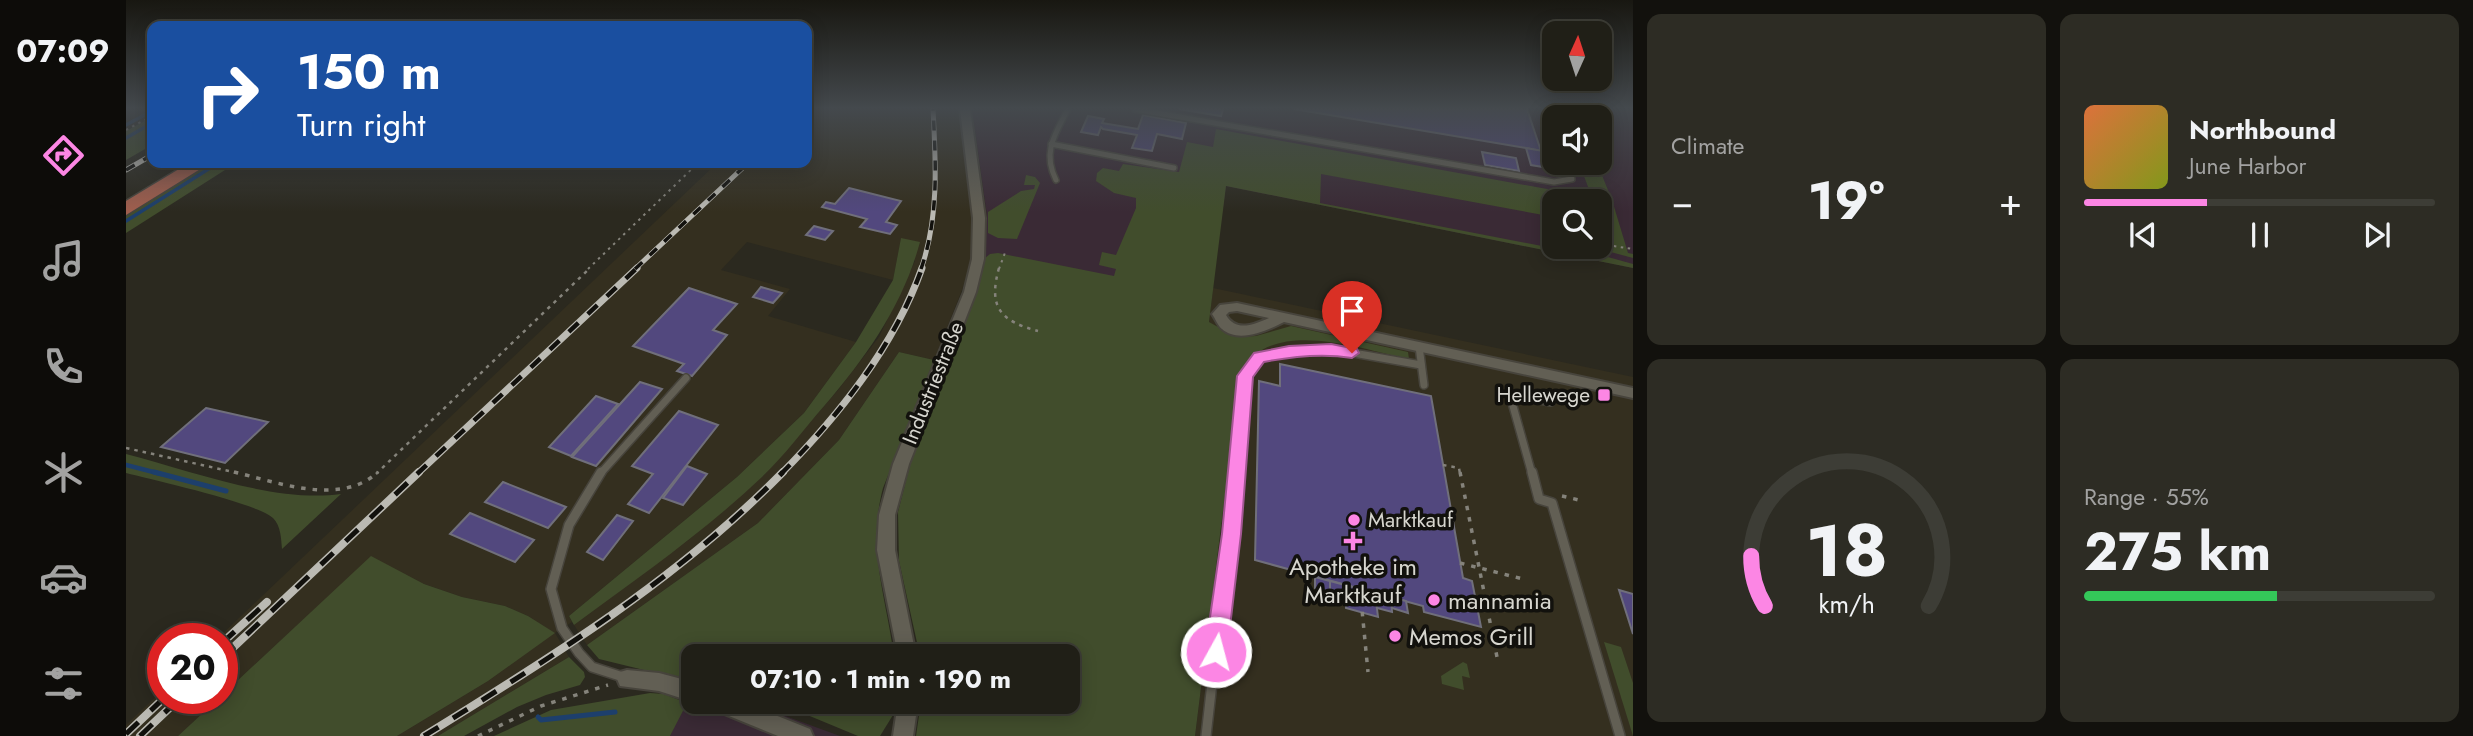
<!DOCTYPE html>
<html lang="en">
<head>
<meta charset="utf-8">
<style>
  body { margin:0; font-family:Jost,sans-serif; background:#2d2c24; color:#f1f3f6; height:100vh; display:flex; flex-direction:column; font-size:26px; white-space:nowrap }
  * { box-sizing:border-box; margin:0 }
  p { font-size:23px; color:#a2a2a1 }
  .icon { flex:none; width:38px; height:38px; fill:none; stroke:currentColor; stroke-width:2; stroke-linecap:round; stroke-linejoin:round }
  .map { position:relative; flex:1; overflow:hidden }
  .panel { display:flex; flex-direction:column; gap:14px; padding:14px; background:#12110d; width:840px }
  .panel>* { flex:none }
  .guide { position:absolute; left:21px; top:21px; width:665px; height:147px; border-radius:14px; box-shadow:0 4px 18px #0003,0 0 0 2px #3d3d36; background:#1a4fa0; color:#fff; overflow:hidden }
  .needle { width:46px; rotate:3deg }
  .controls { position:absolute; left:1416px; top:21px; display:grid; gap:14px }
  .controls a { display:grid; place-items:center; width:70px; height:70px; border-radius:14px; background:#201f17; box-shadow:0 4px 18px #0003,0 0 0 2px #3d3d36; font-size:35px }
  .speed { position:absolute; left:21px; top:623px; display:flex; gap:14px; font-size:35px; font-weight:700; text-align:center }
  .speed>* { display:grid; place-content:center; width:91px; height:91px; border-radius:50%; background:#201f17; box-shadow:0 4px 18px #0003,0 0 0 2px #3d3d36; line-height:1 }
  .speed .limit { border:10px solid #d22; background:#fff; color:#111 }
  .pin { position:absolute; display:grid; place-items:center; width:60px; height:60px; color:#fff; margin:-72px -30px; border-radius:50% 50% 50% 0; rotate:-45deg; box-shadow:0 0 7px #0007 }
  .pin .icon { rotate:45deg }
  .me { position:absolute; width:77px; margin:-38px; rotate:7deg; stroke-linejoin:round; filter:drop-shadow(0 0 5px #0008) }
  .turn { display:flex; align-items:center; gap:24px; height:147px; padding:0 35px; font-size:32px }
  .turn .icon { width:91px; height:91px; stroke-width:2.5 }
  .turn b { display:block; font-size:49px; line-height:60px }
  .big { font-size:52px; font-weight:700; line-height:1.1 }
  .panel .widget { flex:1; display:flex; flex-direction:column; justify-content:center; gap:10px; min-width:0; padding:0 24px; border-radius:14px; background:#2d2c24 }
  .panel .dial { align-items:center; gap:0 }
  .dial svg { height:182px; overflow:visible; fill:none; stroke:#3d3d36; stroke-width:7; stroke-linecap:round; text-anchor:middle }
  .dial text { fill:#f1f3f6; stroke:none }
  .song { display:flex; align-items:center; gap:21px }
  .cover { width:84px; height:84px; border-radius:10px; background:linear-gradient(135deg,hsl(20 70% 55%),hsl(70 70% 35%)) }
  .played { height:7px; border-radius:4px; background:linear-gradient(90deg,#fc86e4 35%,#3d3d36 35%) }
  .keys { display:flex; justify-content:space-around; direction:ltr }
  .heat { display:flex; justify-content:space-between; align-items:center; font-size:38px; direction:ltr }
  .charge { height:10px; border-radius:5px; background:linear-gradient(90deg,#34c759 55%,#3d3d36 0) }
  .panel .tiles { flex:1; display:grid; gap:14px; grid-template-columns:repeat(2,1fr) }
  .trip { position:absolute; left:555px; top:644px; width:399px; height:70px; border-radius:14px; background:#201f17; box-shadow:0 4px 18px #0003,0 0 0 2px #3d3d36; font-weight:700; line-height:70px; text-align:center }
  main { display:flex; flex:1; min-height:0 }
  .tab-bar { display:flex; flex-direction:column; width:126px; justify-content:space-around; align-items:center; background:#0d0c09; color:#a2a2a1 }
  .tab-bar .icon { width:49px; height:49px }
  .tab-bar .current { color:#fc86e4 }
  .tab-bar b { font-size:32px; color:#f1f3f6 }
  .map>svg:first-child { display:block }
  .built { fill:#342f1f }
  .industrial { fill:#3a2a35; fill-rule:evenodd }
  .green { fill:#414d2c }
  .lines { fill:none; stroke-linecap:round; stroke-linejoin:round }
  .stream-far2 { stroke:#1d3f6c; stroke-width:3.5 }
  .stream-far1 { stroke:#1d3f6c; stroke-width:4.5 }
  .stream { stroke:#1d3f6c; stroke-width:5 }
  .building { fill:#52487e; stroke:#706f7b; stroke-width:2 }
  .service-far2-casing { stroke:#47443c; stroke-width:8 }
  .service-far1-casing { stroke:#47443c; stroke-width:10 }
  .service-casing { stroke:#47443c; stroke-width:12 }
  .minor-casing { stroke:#47443c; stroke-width:4 }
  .primary-casing { stroke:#47443c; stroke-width:3 }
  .path-far2 { stroke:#85837b; stroke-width:2; stroke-dasharray:2.5 4.5; stroke-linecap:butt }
  .path-far1 { stroke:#85837b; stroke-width:2.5; stroke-dasharray:3.5 5; stroke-linecap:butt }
  .path { stroke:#85837b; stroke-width:3.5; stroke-dasharray:4.5 7; stroke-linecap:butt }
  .service-far2 { stroke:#625f54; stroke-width:5 }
  .service-far1 { stroke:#625f54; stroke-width:7 }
  .service { stroke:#625f54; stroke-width:9 }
  .minor { fill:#625f54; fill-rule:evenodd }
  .primary { fill:#9f5e4d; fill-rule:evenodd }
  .rail-far2-casing { stroke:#bbbab3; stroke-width:5 }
  .rail-far1-casing { stroke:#bbbab3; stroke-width:7 }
  .rail-casing { stroke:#bbbab3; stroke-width:8 }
  .rail-far2 { stroke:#12110d; stroke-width:3.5; stroke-dasharray:10; stroke-linecap:butt }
  .rail-far1 { stroke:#12110d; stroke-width:4.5; stroke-dasharray:13; stroke-linecap:butt }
  .rail { stroke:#12110d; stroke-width:5; stroke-dasharray:17; stroke-linecap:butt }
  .route { fill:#fc86e4; stroke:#a45794; stroke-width:2 }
  .poi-dot { fill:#fc86e4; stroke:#12110d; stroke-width:2.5 }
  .labels { text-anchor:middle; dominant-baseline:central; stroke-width:7; stroke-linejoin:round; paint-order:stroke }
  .street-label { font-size:21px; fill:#d7d6cf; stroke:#12110d }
  .poi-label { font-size:21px; fill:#d7d6cf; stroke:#12110d; text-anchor:end }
  .near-poi-label { font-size:24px; fill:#d7d6cf; stroke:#12110d; text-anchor:start }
</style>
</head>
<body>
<main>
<nav class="tab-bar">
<b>07:09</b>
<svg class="icon current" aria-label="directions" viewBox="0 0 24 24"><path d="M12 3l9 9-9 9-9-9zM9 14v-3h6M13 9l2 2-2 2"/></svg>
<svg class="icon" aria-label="music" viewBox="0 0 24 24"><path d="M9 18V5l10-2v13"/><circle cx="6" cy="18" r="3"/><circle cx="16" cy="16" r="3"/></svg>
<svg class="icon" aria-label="phone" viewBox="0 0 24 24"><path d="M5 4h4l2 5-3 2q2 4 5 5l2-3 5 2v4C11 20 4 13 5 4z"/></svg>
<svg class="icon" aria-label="climate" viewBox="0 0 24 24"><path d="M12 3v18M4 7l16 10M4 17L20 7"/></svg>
<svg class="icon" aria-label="car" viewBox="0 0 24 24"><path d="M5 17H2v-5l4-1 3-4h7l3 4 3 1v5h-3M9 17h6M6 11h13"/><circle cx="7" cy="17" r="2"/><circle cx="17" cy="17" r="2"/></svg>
<svg class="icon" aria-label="filters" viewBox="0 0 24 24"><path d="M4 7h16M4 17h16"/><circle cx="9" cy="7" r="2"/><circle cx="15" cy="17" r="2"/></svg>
</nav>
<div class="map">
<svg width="1507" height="736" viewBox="0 0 1507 736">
  <rect width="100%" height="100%" fill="#2b291f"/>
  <g class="built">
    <path d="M681,109H833L846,204V243L844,264L836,290L808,360L773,352L713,440L632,523L461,645L448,625L561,541L638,475L712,390L753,337L789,261L775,239L767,280L621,242L595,270L664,289L642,316L730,342L678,413L611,477L443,616L446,622L429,633L443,657L312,736H271L362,681L428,633L402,616L379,606L336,597L298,584L245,557L96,695V639H91L591,163H681Z"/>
    <path d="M1087,288L1507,377V736H1069L1114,374L1083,322Z"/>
    <path d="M37,690V698H93L52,736H0V725Z"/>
  </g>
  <g class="industrial">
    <path d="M846,109H1507V268L1100,186L1095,222L1022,302L857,275L861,216ZM1428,117H1474V163H1428ZM1428,201H1474V247H1428Z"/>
    <path d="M567,685V702H621L714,736H544Z"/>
  </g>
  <g class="green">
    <path d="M26,117V145L0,160V131Z"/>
    <path d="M1090,129L1432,191L1436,201H1428V217L1195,174L1194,203L1447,252L1446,247L1507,264V268L1100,186L1083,322L1110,337L1130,336L1165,326L1282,352L1283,359C1234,349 1143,315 1114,374L1069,736H790L795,702H942V656H794L773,561L772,512L785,461L852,288L859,258L864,254L872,253L988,276L990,269L973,265L976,252L990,255L1010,208V198L988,193L970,181L971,173L977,168L993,171L997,164L1053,172L1061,142L1087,147Z"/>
    <path d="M83,163H110L0,233V215Z"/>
    <path d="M1453,163H1471L1486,200L1502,253L1507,254V258L1466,247H1474V201H1457L1453,191L1464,192Z"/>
    <path d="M900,175L909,177L914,183L891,239L872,238L862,233V212L895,191L908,189L909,185H898Z"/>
    <path d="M775,238L794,242C777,305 741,356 699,405C678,429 659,455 636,477C578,532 512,578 448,625L443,616L611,477L678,413L730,342L767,280Z"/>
    <path d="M773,352L808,360L757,488C741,549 760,596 768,656H567V682L473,659L461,645L632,523L713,440Z"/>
    <path d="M0,454C66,471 148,503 215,494L156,549C155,538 155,526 147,518C131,503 27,480 0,473Z"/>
    <path d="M245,556L298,584L336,597L379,606L402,616L429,633L362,681L271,736H52L93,698H96V695Z"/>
    <path d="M1478,642L1495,647L1507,683V736Z"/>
    <path d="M443,657L458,672L459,677L454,685L420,695L391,707L338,736H312Z"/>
    <path d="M1337,662L1341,664L1344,678L1336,676L1338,690L1316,684L1315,676Z"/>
    <path d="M524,693L538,694L561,703L544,736H368L425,710Z"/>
    <path d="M650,702H769L767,715L754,736H732Z"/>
  </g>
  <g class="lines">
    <g class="stream-far2">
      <path d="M0,125L26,111"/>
      <path d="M0,138L26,123"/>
      <path d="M0,221L92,163"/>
    </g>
    <path class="stream-far1" d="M0,465L35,474"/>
    <g class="stream">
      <path d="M28,472L100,491"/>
      <path d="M412,717L415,720L489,712"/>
    </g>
  </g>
  <g class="building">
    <path d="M1053,109H1097L1095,116Z"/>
    <path d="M1168,109H1401L1415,151L1400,148Z"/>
    <path d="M1017,115L1060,123L1056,139L1031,134L1026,151L1006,148L1011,135L977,129L975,127L972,135L955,132L962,116L978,119L976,123L1012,129Z"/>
    <path d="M1400,148L1428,153V163H1432L1435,170L1405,165Z"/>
    <path d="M1356,152L1390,158L1393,171L1359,165Z"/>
    <path d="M723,188L775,201L760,222L771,225L764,234L734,227L741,219L696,207L700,202L709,204Z"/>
    <path d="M688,226L707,231L699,240L680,235Z"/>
    <path d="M635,287L656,293L647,303L627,297Z"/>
    <path d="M563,288L611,304L587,330L601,335L566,376L551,371L558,364L507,346Z"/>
    <path d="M1154,364L1305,396L1337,578L1346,581L1355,627L1298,612L1297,606L1129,560L1133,381L1154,386Z"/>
    <path d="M514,382L536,389L470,466L446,457Z"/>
    <path d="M470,396L492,404L445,456L423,447Z"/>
    <path d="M80,408L142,422L99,463L35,447Z"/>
    <path d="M553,411L592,425L523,513L502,504L527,474L506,466Z"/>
    <path d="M561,466L581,474L557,505L537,498Z"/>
    <path d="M377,482L440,507L422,528L359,502Z"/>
    <path d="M344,513L408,540L389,562L324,534Z"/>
    <path d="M491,515L507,521L477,560L461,552Z"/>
    <path d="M1189,577L1204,581V592L1189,588Z"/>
    <path d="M1204,581L1219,585L1220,600L1204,596Z"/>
    <path d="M1219,585L1249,593L1252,617L1220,608Z"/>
    <path d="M1493,590L1507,594V634Z"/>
    <path d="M1249,593L1265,597L1266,612L1251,608Z"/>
    <path d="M1265,597L1280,601L1282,613L1266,608Z"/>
  </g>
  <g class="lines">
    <g class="service-far2-casing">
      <g id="service-far2">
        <path d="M1008,109L1428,182L1446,179L1442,163"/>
        <path d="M1423,109L1428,122"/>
        <path d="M925,144L1048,168"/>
        <path d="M930,180C916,152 929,134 942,109"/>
      </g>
    </g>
    <g class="service-far1-casing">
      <g id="service-far1">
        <path d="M1293,346L1298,385"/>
        <path d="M474,474L560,378"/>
        <path d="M1110,474L1119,376L1133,357L1163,351L1205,349L1295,365"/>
        <path d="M1406,474L1385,399L1391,396L1425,402"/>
      </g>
    </g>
    <g class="service-casing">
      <g id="service">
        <path d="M475,472L443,525L425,589L436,628L453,653L466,667L500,678"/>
        <path d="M1406,472L1413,499L1426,503L1494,736"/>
        <path d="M1080,736L1110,472"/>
      </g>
    </g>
    <g class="minor-casing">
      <g id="minor">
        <path d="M834,109H844L859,218L858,259L850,292L783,464L769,515V550L790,656H772L751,550L753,515L767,464L838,292L846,259L847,218Z"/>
        <path d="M1111,303L1507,388V398L1158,322C1142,330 1113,344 1096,329C1092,326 1089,318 1086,314L1094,305ZM1111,311L1143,318C1127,325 1110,332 1100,315L1103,312Z"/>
        <path d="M501,670L533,673L567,682V702L533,691L494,686L491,679L494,672Z"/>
        <path d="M583,702H617L684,729L687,736H652L586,709Z"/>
        <path d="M772,702H792L787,736H767Z"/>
      </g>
    </g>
    <g class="primary-casing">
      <path id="primary" d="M63,163H84L0,215V201Z"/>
    </g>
    <g class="path-far2">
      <path d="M0,130L26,116"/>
      <path d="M1474,244L1507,249"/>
      <path d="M462,269L572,163"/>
      <path d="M873,269L880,250"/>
    </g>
    <g class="path-far1">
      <path d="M873,268C862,307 874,321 912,331"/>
      <path d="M0,448L116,474"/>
      <path d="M1317,465L1333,468L1334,474"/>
      <path d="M250,474L464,268"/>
    </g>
    <g class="path">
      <path d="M108,472C151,482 214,507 252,472"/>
      <path d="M1334,472L1372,662"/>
      <path d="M1436,496L1457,501"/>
      <path d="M1334,563L1397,579"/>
      <path d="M1234,589L1242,672"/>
      <path d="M352,736L415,706L482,685"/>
    </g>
    <use href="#service-far2" class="service-far2"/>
    <use href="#service-far1" class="service-far1"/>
    <use href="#service" class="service"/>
    <use href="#minor" class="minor"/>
    <use href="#primary" class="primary"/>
    <g class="rail-far2-casing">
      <g id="rail-far2">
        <path d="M0,170L26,155"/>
        <path d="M509,269L622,163"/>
        <path d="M795,269C813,218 810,163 807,109"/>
      </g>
    </g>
    <g class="rail-far1-casing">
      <g id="rail-far1">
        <path d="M291,474L511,268"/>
        <path d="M655,474C713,415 768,347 796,268"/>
      </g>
    </g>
    <g class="rail-casing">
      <g id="rail">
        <path d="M96,643L141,602"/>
        <path d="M96,658L293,472"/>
        <path d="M0,734L38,698"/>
        <path d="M14,736L54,698"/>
        <path d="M298,736C425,658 552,579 657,472"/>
      </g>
    </g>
    <use href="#rail-far2" class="rail-far2"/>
    <use href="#rail-far1" class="rail-far1"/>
    <use href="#rail" class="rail"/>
  </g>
  <linearGradient id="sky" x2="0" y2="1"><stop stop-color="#181711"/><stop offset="0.51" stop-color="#44494d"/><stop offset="1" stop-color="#44494d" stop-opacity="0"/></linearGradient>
  <rect width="1507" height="212" fill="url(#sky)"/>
  <path class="route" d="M1205,344L1231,349L1233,353L1226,358C1196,353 1168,356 1138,362L1127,377L1115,534L1101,652L1098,659L1090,662L1083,659L1079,652L1096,534L1111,376L1128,353L1163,346Z"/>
  <g class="poi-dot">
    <rect x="1471" y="388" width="14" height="14" rx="3.5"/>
    <circle cx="1228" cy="520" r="7"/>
    <path d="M1223.5 530.5h7v7h7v7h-7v7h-7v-7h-7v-7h7z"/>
    <circle cx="1308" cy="600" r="7"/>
    <circle cx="1269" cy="636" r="7"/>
  </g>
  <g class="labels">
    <g class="street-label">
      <text transform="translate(807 383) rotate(-68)">Industriestraße</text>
    </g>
    <g class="poi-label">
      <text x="1464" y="395">Hellewege</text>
      <text x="1242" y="520" text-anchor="start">Marktkauf</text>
    </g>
    <g class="near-poi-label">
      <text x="1227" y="566" text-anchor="middle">Apotheke im<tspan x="1227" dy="28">Marktkauf</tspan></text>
      <text x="1322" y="600">mannamia</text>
      <text x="1283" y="636">Memos Grill</text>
    </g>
  </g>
</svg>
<div class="controls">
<a><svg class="needle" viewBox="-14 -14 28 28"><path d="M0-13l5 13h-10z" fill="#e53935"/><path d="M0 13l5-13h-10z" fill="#a2a2a1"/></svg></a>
<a><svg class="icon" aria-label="sound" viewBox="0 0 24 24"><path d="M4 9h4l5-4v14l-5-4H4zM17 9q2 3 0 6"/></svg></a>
<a><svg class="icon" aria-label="search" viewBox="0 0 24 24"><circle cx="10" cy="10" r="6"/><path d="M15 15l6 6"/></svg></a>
</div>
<div class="speed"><div class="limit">20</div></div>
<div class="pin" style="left:1226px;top:353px;background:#d93025"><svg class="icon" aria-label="arrive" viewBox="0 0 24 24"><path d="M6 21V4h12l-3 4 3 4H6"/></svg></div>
<svg class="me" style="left:1090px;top:652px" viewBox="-20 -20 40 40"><circle r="17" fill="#fc86e4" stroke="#fff" stroke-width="3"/><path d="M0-11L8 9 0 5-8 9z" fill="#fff"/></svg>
<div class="trip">07:10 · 1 min · 190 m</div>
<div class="guide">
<div class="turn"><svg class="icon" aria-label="right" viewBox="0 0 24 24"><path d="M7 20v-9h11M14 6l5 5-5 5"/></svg><div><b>150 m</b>Turn right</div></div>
</div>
</div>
<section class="panel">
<div class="tiles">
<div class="widget"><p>Climate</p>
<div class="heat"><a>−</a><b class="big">19°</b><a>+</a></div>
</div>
<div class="widget">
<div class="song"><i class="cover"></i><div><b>Northbound</b><p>June Harbor</p></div></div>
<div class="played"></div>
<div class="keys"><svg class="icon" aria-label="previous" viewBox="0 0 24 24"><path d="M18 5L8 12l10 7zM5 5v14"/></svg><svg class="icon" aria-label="pause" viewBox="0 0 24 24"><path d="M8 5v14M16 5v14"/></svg><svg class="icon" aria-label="next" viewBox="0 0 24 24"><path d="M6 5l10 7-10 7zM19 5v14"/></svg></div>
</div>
<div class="widget dial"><svg viewBox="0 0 100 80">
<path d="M14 69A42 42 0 1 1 86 69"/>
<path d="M14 69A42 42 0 0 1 8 47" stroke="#fc86e4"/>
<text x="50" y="56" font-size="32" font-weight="700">18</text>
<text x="50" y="72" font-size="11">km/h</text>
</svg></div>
<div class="widget"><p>Range · 55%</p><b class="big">275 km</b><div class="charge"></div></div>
</div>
</section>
</main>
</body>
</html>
